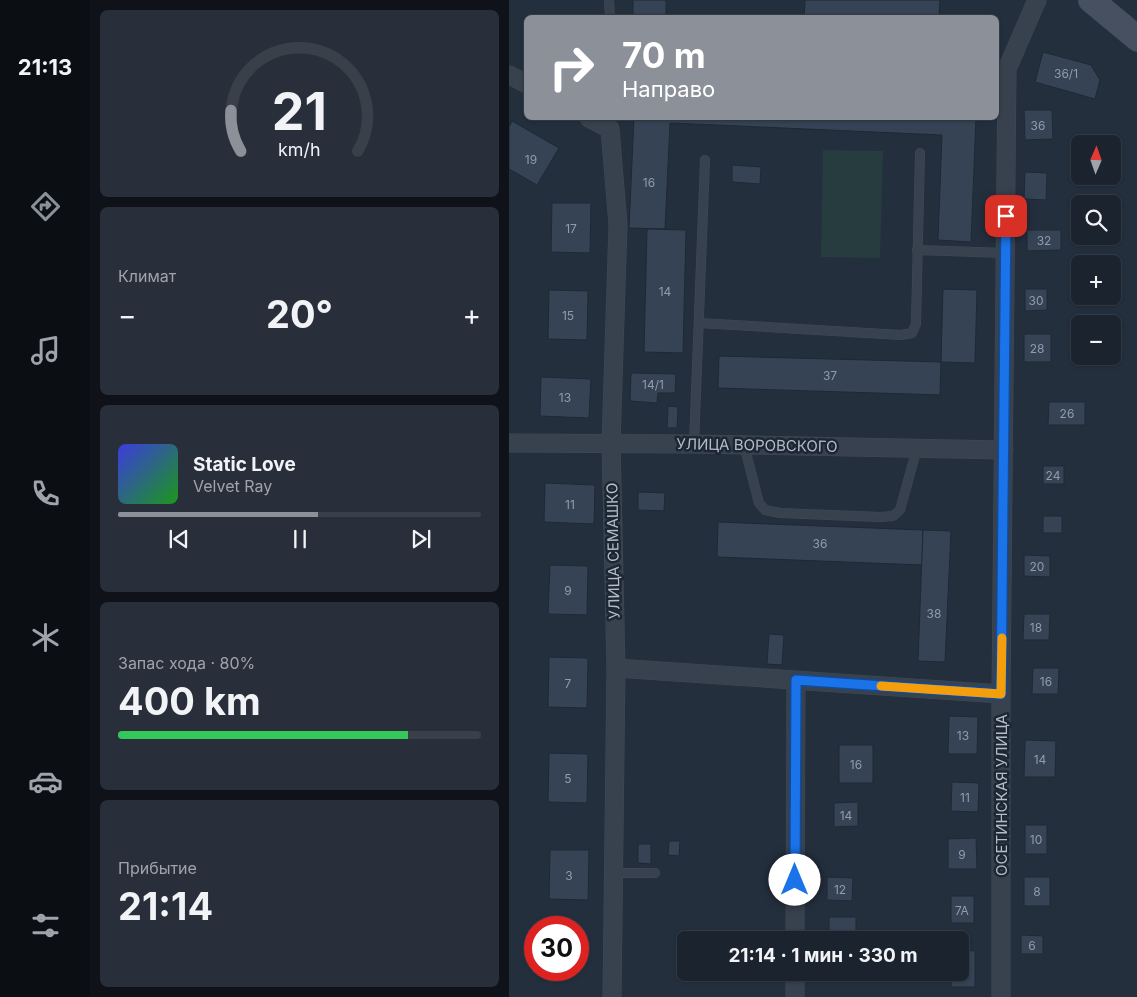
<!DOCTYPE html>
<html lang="ru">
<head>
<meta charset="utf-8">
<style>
  body { margin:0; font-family:Inter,sans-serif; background:#282f3a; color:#f1f3f6; height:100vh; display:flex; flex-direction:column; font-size:19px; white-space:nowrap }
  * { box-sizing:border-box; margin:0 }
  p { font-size:16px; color:#a0a4aa }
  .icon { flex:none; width:28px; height:28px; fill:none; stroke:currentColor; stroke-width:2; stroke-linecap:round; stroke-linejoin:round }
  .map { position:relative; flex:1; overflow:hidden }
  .drawer { display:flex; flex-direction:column; gap:10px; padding:10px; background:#0f1319; width:419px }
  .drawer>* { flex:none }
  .guide { position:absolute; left:15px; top:15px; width:475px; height:105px; border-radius:8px; box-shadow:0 1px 4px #0004,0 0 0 1px #39404a; background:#8c9099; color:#fff; overflow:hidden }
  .needle { width:32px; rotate:2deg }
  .buttons { position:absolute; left:562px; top:135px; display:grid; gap:10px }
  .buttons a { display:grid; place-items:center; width:50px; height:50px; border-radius:8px; background:#1b232e; box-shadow:0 1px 4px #0004,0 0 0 1px #39404a; font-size:25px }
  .speed { position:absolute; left:15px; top:916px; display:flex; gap:10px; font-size:25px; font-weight:700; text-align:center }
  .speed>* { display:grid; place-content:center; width:65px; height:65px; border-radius:50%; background:#1b232e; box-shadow:0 1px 4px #0004,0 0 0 1px #39404a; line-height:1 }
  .speed .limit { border:8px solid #d22; background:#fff; color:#111 }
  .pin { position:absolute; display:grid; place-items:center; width:42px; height:42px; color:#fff; margin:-21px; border-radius:10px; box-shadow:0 2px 8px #0006 }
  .me { position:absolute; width:55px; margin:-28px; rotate:0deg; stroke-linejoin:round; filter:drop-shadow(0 0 4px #0008) }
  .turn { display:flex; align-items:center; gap:18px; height:105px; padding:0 15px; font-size:22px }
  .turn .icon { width:65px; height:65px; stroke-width:2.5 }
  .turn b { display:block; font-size:35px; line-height:42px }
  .big { font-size:38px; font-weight:700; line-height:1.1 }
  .drawer .card { flex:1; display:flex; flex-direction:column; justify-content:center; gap:8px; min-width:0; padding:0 18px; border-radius:8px; background:#282f3a }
  .drawer .dial { align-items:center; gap:0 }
  .dial svg { height:130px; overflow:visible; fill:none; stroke:#39404a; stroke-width:7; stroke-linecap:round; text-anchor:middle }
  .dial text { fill:#f1f3f6; stroke:none }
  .song { display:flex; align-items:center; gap:15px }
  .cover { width:60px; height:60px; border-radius:8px; background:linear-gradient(135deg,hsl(240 70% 55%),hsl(120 70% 35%)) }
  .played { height:5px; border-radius:2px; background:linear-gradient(90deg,#8c9099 55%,#39404a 55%) }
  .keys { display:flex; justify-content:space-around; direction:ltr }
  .heat { display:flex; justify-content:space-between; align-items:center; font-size:28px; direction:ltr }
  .charge { height:8px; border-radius:4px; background:linear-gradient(90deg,#34c759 80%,#39404a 0) }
  .trip { position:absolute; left:168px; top:931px; width:292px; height:50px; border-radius:8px; background:#1b232e; box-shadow:0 1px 4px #0004,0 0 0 1px #39404a; font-weight:700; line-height:50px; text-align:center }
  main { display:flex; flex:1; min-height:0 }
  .tabs { display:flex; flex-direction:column; width:90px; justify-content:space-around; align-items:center; background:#0b0e12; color:#a0a4aa }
  .tabs .icon { width:35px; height:35px }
  .tabs .active { color:#8c9099 }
  .tabs b { font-size:22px; color:#f1f3f6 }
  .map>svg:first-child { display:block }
  .green { fill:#263c3f }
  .building { fill:#364354; stroke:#1f2835 }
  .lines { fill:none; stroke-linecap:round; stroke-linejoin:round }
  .service-casing { stroke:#414a57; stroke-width:10 }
  .minor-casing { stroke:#414a57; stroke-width:19 }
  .secondary-casing { stroke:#414a57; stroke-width:26 }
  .service { stroke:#38414e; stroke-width:9 }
  .minor { stroke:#38414e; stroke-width:18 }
  .secondary { stroke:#465061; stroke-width:25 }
  .route-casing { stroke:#114b97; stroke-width:12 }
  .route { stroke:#1a73e8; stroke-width:9 }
  .slow { stroke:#f59e0b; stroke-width:9 }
  .labels { text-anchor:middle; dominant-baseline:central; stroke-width:5; stroke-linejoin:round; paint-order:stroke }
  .number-label { font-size:12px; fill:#929caa }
  .street-label { font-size:15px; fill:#b4bcc9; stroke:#1d2633 }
</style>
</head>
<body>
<main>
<nav class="tabs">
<b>21:13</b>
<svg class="icon active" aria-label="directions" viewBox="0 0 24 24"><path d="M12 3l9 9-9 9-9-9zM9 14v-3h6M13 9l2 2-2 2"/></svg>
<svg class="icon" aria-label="music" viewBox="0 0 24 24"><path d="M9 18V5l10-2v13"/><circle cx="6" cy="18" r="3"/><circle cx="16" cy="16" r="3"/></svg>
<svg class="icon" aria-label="phone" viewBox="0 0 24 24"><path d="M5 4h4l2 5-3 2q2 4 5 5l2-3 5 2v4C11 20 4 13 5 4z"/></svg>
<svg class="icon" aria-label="climate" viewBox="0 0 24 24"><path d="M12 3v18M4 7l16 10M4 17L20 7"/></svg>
<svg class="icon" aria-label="car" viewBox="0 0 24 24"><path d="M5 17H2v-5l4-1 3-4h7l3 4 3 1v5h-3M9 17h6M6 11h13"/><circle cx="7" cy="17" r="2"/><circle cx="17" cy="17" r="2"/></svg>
<svg class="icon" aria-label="filters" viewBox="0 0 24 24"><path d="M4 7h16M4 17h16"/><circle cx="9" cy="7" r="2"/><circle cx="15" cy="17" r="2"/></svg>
</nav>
<section class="drawer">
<div class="card dial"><svg viewBox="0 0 100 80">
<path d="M14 69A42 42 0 1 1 86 69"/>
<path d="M14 69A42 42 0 0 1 8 44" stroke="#8c9099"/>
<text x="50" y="56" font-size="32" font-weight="700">21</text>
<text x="50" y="72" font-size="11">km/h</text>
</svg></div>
<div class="card"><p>Климат</p>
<div class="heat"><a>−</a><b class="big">20°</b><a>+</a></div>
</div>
<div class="card">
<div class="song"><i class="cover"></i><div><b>Static Love</b><p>Velvet Ray</p></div></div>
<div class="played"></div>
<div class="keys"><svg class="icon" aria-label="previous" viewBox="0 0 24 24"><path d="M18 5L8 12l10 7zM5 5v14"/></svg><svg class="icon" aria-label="pause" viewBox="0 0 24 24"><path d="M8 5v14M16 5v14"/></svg><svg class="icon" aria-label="next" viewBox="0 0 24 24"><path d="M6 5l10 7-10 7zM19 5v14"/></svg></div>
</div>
<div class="card"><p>Запас хода · 80%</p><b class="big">400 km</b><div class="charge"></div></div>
<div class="card"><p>Прибытие</p><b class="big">21:14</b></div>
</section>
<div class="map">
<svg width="629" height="997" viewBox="0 0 629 997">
  <rect width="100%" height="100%" fill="#242f3e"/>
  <path class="green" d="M314,150L374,151L371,258L312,257Z"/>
  <g class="building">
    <rect x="124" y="0" width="33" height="18"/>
    <path d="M296,0H431L430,18H295Z"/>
    <path d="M534,52L582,65L591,80L586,99L526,82Z"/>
    <path d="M515,110H543L544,139L516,140Z"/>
    <path d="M125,118H467L462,242L429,240L433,135L161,123L156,229L120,228Z"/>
    <path d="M3,121L50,148L28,185L0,169V127Z"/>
    <path d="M223,165L252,167L251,184L223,182Z"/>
    <path d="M516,172L538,173L537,200L515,199Z"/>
    <path d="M43,203H82L81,253L42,252Z"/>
    <path d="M138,229L177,230L174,353L135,352Z"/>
    <path d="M518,230H552V250L518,251Z"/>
    <path d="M434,289L468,290L466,363L432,362Z"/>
    <path d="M516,289H538V310L516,311Z"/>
    <path d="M40,290L79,291L78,340L39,339Z"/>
    <rect x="515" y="334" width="27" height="28"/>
    <path d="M210,356L432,362L431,395L209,388Z"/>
    <path d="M122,373L167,374L166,393H149L148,403L121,401Z"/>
    <path d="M32,377L82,379L80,418L31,416Z"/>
    <path d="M540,402H576V425H539Z"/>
    <path d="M159,406L169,407L168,428H158Z"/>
    <rect x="534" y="466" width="21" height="18"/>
    <path d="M36,483L86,485L85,524L35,522Z"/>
    <path d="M129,492L156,493L155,511L129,510Z"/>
    <rect x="534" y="516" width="19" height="17"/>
    <path d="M209,522L414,530L413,565L208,557Z"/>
    <path d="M414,530L442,531L436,662L409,661Z"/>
    <path d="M515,555L541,556V577L515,576Z"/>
    <path d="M41,565L79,566L78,615L39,614Z"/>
    <path d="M515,614H541L540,640H514Z"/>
    <path d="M260,634L275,635L273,665L258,664Z"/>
    <path d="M40,657L79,658L78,708L39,707Z"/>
    <path d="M524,668H550L549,694H523Z"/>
    <path d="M440,716L469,717L468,754H439Z"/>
    <path d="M516,740L547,741L546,777H515Z"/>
    <rect x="330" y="745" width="34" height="38"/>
    <path d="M40,753L79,754L78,803L39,802Z"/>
    <path d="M443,782L470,783L469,812L442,811Z"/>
    <path d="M349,802V826L325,827V803Z"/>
    <rect x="516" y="825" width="22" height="29"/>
    <path d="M467,838L468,869H439V839Z"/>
    <path d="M160,841H171L170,856L159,855Z"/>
    <path d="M129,844H142V864L129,863Z"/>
    <path d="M41,850H80L79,900L40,899Z"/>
    <path d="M318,877L344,878L343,901L318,900Z"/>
    <rect x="515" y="877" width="26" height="29"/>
    <rect x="442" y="896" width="23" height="27"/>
    <rect x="320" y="917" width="27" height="23"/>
    <path d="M512,935L534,936V954H512Z"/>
    <path d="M451,950L466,951V987H442V972H451Z"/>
  </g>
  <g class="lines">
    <g class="service-casing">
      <g id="service">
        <path d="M100,0L101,18"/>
        <path d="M408,250L497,253"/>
        <path d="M190,323L392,335L403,333L407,324L411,153"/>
        <path d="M185,444L196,160"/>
        <path d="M235,445L250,503L256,510L271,513L371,517L384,516L391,510L408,448"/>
        <path d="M105,873H146"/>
      </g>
    </g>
    <g class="minor-casing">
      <g id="minor">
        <path d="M0,75L18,84"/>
        <path d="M80,118L101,129L109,225L102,443L107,668L103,997"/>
        <path d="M0,443L185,444L495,450"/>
        <path d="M107,668L492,694"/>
        <path d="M286,940L287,681"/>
        <path d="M286,997V972"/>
        <path d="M492,997V694L498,69L528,0"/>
      </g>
    </g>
    <g class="secondary-casing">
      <path id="secondary" d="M582,0L629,39"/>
    </g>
    <use href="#service" class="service"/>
    <use href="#minor" class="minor"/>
    <use href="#secondary" class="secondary"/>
  </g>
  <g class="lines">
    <g class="route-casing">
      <path id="route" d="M286,880L287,680L492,694L497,216"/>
    </g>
    <use href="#route" class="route"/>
    <path class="slow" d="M372,686L492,694L493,638"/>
  </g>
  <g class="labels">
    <g class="number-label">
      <text x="557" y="73">36/1</text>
      <text x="529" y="125">36</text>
      <text x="22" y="159">19</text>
      <text x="140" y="182">16</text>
      <text x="62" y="228">17</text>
      <text x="535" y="240">32</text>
      <text x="156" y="291">14</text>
      <text x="527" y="300">30</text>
      <text x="59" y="315">15</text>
      <text x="528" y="348">28</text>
      <text x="321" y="375">37</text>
      <text x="144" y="384">14/1</text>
      <text x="56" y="397">13</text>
      <text x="558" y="413">26</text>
      <text x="544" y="475">24</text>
      <text x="61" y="504">11</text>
      <text x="311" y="543">36</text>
      <text x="528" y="566">20</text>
      <text x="59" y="590">9</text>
      <text x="425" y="613">38</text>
      <text x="527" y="627">18</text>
      <text x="537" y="681">16</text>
      <text x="59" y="683">7</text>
      <text x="454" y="735">13</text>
      <text x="531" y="759">14</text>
      <text x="347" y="764">16</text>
      <text x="59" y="778">5</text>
      <text x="456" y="797">11</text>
      <text x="337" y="815">14</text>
      <text x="527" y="839">10</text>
      <text x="453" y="854">9</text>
      <text x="60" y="875">3</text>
      <text x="331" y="889">12</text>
      <text x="528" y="891">8</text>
      <text x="453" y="910">7А</text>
      <text x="523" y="945">6</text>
    </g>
    <g class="street-label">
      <text transform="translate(248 445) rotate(1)">УЛИЦА ВОРОВСКОГО</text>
      <text transform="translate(104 551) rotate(-91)">УЛИЦА СЕМАШКО</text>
      <text transform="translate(492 795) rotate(-90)">ОСЕТИНСКАЯ УЛИЦА</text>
    </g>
  </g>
</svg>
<div class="buttons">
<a><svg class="needle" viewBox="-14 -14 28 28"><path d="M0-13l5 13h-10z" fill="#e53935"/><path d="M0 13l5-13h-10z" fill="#a0a4aa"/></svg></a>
<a><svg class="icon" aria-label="search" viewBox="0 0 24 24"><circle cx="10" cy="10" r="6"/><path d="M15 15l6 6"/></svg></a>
<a>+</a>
<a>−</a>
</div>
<div class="speed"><div class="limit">30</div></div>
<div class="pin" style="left:497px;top:216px;background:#d93025"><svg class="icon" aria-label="arrive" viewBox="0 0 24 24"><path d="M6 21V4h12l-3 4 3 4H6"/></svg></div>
<svg class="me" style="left:286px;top:880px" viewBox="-20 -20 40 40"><circle r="19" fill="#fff"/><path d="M0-13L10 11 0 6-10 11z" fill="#1a73e8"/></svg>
<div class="trip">21:14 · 1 мин · 330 m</div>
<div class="guide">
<div class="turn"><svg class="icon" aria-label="right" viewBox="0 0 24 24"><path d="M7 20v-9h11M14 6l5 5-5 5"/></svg><div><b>70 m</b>Направо</div></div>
</div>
</div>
</main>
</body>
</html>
